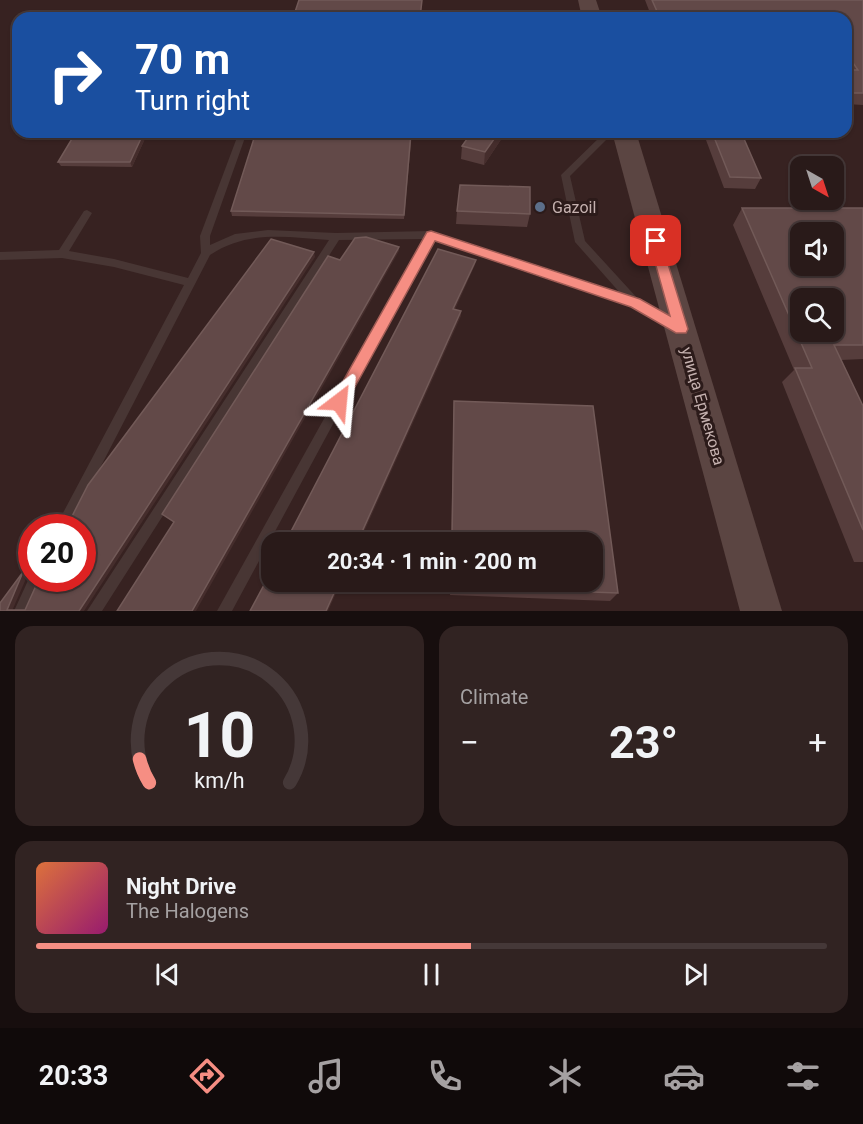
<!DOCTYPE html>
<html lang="en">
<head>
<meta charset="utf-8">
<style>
  body { margin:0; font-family:Roboto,sans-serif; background:#312322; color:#f1f3f6; height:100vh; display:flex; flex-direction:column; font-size:22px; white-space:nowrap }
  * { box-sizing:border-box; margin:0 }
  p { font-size:20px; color:#a5a1a2 }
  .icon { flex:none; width:33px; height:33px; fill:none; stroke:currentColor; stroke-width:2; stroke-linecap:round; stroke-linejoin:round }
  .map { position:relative; height:611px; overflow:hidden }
  .details { display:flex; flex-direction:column; gap:15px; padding:15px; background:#170e0e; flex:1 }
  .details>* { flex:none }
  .top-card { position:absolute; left:12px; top:12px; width:840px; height:126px; border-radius:18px; box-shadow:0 2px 4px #0004,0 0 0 2px #453838; background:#1a4fa0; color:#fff; overflow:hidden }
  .needle { width:39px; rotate:141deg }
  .buttons { position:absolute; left:790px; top:156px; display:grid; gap:12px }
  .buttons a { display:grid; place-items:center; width:54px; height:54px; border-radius:12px; background:#291a19; box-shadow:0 2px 4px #0004,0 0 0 2px #453838; font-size:30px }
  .speed { position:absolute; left:18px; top:514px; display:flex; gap:12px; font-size:30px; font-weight:700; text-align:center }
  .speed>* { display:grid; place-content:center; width:78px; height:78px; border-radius:50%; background:#291a19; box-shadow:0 2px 4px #0004,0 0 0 2px #453838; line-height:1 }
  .speed .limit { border:9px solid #d22; background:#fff; color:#111 }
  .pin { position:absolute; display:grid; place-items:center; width:51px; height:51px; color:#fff; margin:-26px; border-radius:12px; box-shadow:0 3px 9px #0006 }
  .me { position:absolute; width:66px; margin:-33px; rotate:29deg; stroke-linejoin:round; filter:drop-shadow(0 0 4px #0008) }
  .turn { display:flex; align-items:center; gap:21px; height:126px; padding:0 24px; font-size:27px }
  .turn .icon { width:78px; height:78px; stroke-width:2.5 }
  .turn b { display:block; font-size:42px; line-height:51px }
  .big { font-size:45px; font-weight:700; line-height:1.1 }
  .details .card { flex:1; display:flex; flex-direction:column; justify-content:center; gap:9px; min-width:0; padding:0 21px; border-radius:18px; background:#312322 }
  .details .dial { align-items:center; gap:0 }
  .dial svg { height:156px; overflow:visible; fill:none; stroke:#453838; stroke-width:7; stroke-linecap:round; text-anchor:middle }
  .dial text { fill:#f1f3f6; stroke:none }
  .song { display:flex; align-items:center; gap:18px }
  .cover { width:72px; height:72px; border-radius:9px; background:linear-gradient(135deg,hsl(20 70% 55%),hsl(320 70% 35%)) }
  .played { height:6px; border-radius:3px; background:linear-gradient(90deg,#f68e83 55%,#453838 55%) }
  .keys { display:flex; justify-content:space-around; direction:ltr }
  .heat { display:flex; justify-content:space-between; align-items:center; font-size:33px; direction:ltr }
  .details .tiles { flex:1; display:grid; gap:15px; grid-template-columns:1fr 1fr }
  .card:last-child { grid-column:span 2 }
  .trip { position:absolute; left:261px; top:532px; width:342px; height:60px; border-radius:18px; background:#291a19; box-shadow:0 2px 4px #0004,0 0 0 2px #453838; font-weight:700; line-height:60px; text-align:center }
  .dock { display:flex; height:96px; justify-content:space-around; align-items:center; background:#100a0a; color:#a5a1a2 }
  .dock .icon { width:42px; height:42px }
  .dock .selected { color:#f68e83 }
  .dock b { font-size:27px; color:#f1f3f6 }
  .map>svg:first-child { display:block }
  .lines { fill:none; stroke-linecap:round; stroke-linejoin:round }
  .lane { fill:#483634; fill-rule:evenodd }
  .secondary { fill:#5b4542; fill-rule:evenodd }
  .wall { fill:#563d3c }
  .shaded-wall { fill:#452d2c }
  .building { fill:#624948; stroke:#725a58; stroke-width:1.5; fill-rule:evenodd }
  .route { fill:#f68e83; stroke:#a05c55; stroke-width:1.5 }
  .service-dot { fill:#5c6f8a; stroke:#2c1b1a; stroke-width:2 }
  .labels { text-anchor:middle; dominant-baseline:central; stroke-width:6; stroke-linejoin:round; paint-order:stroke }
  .poi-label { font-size:16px; fill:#c5b1af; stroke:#2c1b1a; text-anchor:start }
  .street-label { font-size:16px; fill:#c5b1af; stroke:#2c1b1a }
</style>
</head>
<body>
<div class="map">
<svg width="863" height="611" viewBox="0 0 863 611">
  <rect width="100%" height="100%" fill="#372221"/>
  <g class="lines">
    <g class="lane">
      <path d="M239,132H247L210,236V245L235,234L268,230L336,233L431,231L621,294L575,242L561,175L605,132H614L570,176L585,241L639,300L678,322L679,325L678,328H670L631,306L433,239L232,611H217L424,239L339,240L102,611H87L329,240C286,237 248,230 210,255L69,528H55L184,285L114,267L62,258L0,260V252L59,250L84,211L87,210L92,213L69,251L114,259L188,278L201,253L200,236Z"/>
      <path d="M31,574L32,579H43L28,611H14Z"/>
    </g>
    <g class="secondary">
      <path d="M578,0H596L602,18H582Z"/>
      <path d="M612,132H636L782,611H740Z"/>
    </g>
  </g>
  <g class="wall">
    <path d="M645,0H863V105L846,104V18H652Z"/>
    <path d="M148,132L132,167L61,166L58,162Z"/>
    <path d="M412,132L404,219L232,216L231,211Z"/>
    <path d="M472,132H506L484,165L461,159L462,146Z"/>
    <path d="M703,132H741L761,178L755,189L724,188Z"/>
    <path d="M742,208H863V359L841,360L863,406V562H854L782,382L794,370L733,225Z"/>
    <path d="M457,211L530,214L527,227L456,224Z"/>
    <path d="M454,401L593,406L618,593L610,601L450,595L451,582H592V543H451Z"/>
  </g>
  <g class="shaded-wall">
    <path d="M144,132H148L132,167L130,162Z"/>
    <path d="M499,132H506L484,165L485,152Z"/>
    <path d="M399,247V251L196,611H192Z"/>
    <path d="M314,252L315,257L84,611H79Z"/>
    <path d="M476,260L475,265L453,314V309Z"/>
    <path d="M461,311V316L359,543H357Z"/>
    <path d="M23,572L28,574L12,611L7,610Z"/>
    <path d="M339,582H341L328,611H326Z"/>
  </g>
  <g class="building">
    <path d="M299,0H422L420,18H293Z"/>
    <path d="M652,0H863V93H846V70H858L846,53V18H660Z"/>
    <path d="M511,12L545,13L546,18H512Z"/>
    <path d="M76,132H144L130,162H58Z"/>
    <path d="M256,132H411L404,215L231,211Z"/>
    <path d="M472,132H499L485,152L462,146Z"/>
    <path d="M712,132H741L761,178L730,177Z"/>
    <path d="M460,185L530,187V214L457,211Z"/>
    <path d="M742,208H863V345H834L863,406V530L795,368H812ZM801,232H834V266H801ZM801,298H834V332H801Z"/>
    <path d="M366,237L399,247L192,611H117L174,522L162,514L328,256L340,260L355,238Z"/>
    <path d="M271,239L314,252L79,611H0V603L23,572L7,610H25L39,579H82V528H56L67,526L88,485Z"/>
    <path d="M438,249L476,260L453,309L461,311L357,543H285Z"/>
    <path d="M454,401L593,406L618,593L451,587V582H592V543H452Z"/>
    <path d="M32,561V575L29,574L25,570Z"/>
    <path d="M272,570V582H339L326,611H250Z"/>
  </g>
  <path class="route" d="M431,231L640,299L670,316L649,241L651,238H660L688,329L686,333H676L631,307L435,241L344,407L339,409L334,407L331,402L334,397L427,232Z"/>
  <circle class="service-dot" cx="540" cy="207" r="6"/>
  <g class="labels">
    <g class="poi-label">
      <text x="552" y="207">Gazoil</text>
    </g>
    <g class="street-label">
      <text transform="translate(703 406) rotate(74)">улица Ермекова</text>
    </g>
  </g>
</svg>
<div class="buttons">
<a><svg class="needle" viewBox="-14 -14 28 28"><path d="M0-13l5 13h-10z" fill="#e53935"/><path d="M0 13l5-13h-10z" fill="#a5a1a2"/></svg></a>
<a><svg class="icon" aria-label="sound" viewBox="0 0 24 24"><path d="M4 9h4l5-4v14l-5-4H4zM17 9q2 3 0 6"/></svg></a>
<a><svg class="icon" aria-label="search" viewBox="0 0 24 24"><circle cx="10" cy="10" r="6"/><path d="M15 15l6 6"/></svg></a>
</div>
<div class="speed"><div class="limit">20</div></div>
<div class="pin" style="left:656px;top:241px;background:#d93025"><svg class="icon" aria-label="arrive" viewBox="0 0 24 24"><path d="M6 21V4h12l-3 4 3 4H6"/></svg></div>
<svg class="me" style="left:339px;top:402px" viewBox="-20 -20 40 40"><path d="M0-17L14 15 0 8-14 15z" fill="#f68e83" stroke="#fff" stroke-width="4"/></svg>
<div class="trip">20:34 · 1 min · 200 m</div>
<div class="top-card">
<div class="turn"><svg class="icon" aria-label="right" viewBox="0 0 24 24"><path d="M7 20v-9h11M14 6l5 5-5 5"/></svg><div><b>70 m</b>Turn right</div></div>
</div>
</div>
<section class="details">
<div class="tiles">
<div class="card dial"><svg viewBox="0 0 100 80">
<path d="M14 69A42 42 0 1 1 86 69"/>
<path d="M14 69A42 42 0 0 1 9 57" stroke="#f68e83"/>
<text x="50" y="56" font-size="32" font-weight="700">10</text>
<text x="50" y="72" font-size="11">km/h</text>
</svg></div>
<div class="card"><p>Climate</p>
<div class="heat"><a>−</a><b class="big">23°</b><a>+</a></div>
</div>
<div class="card">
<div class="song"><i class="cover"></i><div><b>Night Drive</b><p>The Halogens</p></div></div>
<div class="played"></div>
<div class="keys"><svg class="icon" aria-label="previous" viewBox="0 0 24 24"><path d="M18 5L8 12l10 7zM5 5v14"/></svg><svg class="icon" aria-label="pause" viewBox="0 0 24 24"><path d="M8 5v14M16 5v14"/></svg><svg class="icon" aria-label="next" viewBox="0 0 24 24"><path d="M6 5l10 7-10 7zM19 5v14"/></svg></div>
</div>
</div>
</section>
<nav class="dock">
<b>20:33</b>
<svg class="icon selected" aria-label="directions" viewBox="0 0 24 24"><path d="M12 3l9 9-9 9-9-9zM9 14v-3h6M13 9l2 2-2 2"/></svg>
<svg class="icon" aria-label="music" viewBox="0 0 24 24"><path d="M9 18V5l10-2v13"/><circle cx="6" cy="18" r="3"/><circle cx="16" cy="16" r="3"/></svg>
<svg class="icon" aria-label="phone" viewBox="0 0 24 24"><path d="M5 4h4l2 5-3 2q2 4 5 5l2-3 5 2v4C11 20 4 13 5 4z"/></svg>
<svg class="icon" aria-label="climate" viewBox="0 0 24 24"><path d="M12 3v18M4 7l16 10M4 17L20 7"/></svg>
<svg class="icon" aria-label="car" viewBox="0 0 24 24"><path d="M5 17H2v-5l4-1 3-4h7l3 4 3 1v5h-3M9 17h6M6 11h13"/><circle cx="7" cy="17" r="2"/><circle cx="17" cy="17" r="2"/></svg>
<svg class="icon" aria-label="filters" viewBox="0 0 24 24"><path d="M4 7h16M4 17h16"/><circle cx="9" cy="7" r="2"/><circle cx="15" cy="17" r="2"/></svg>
</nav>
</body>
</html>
